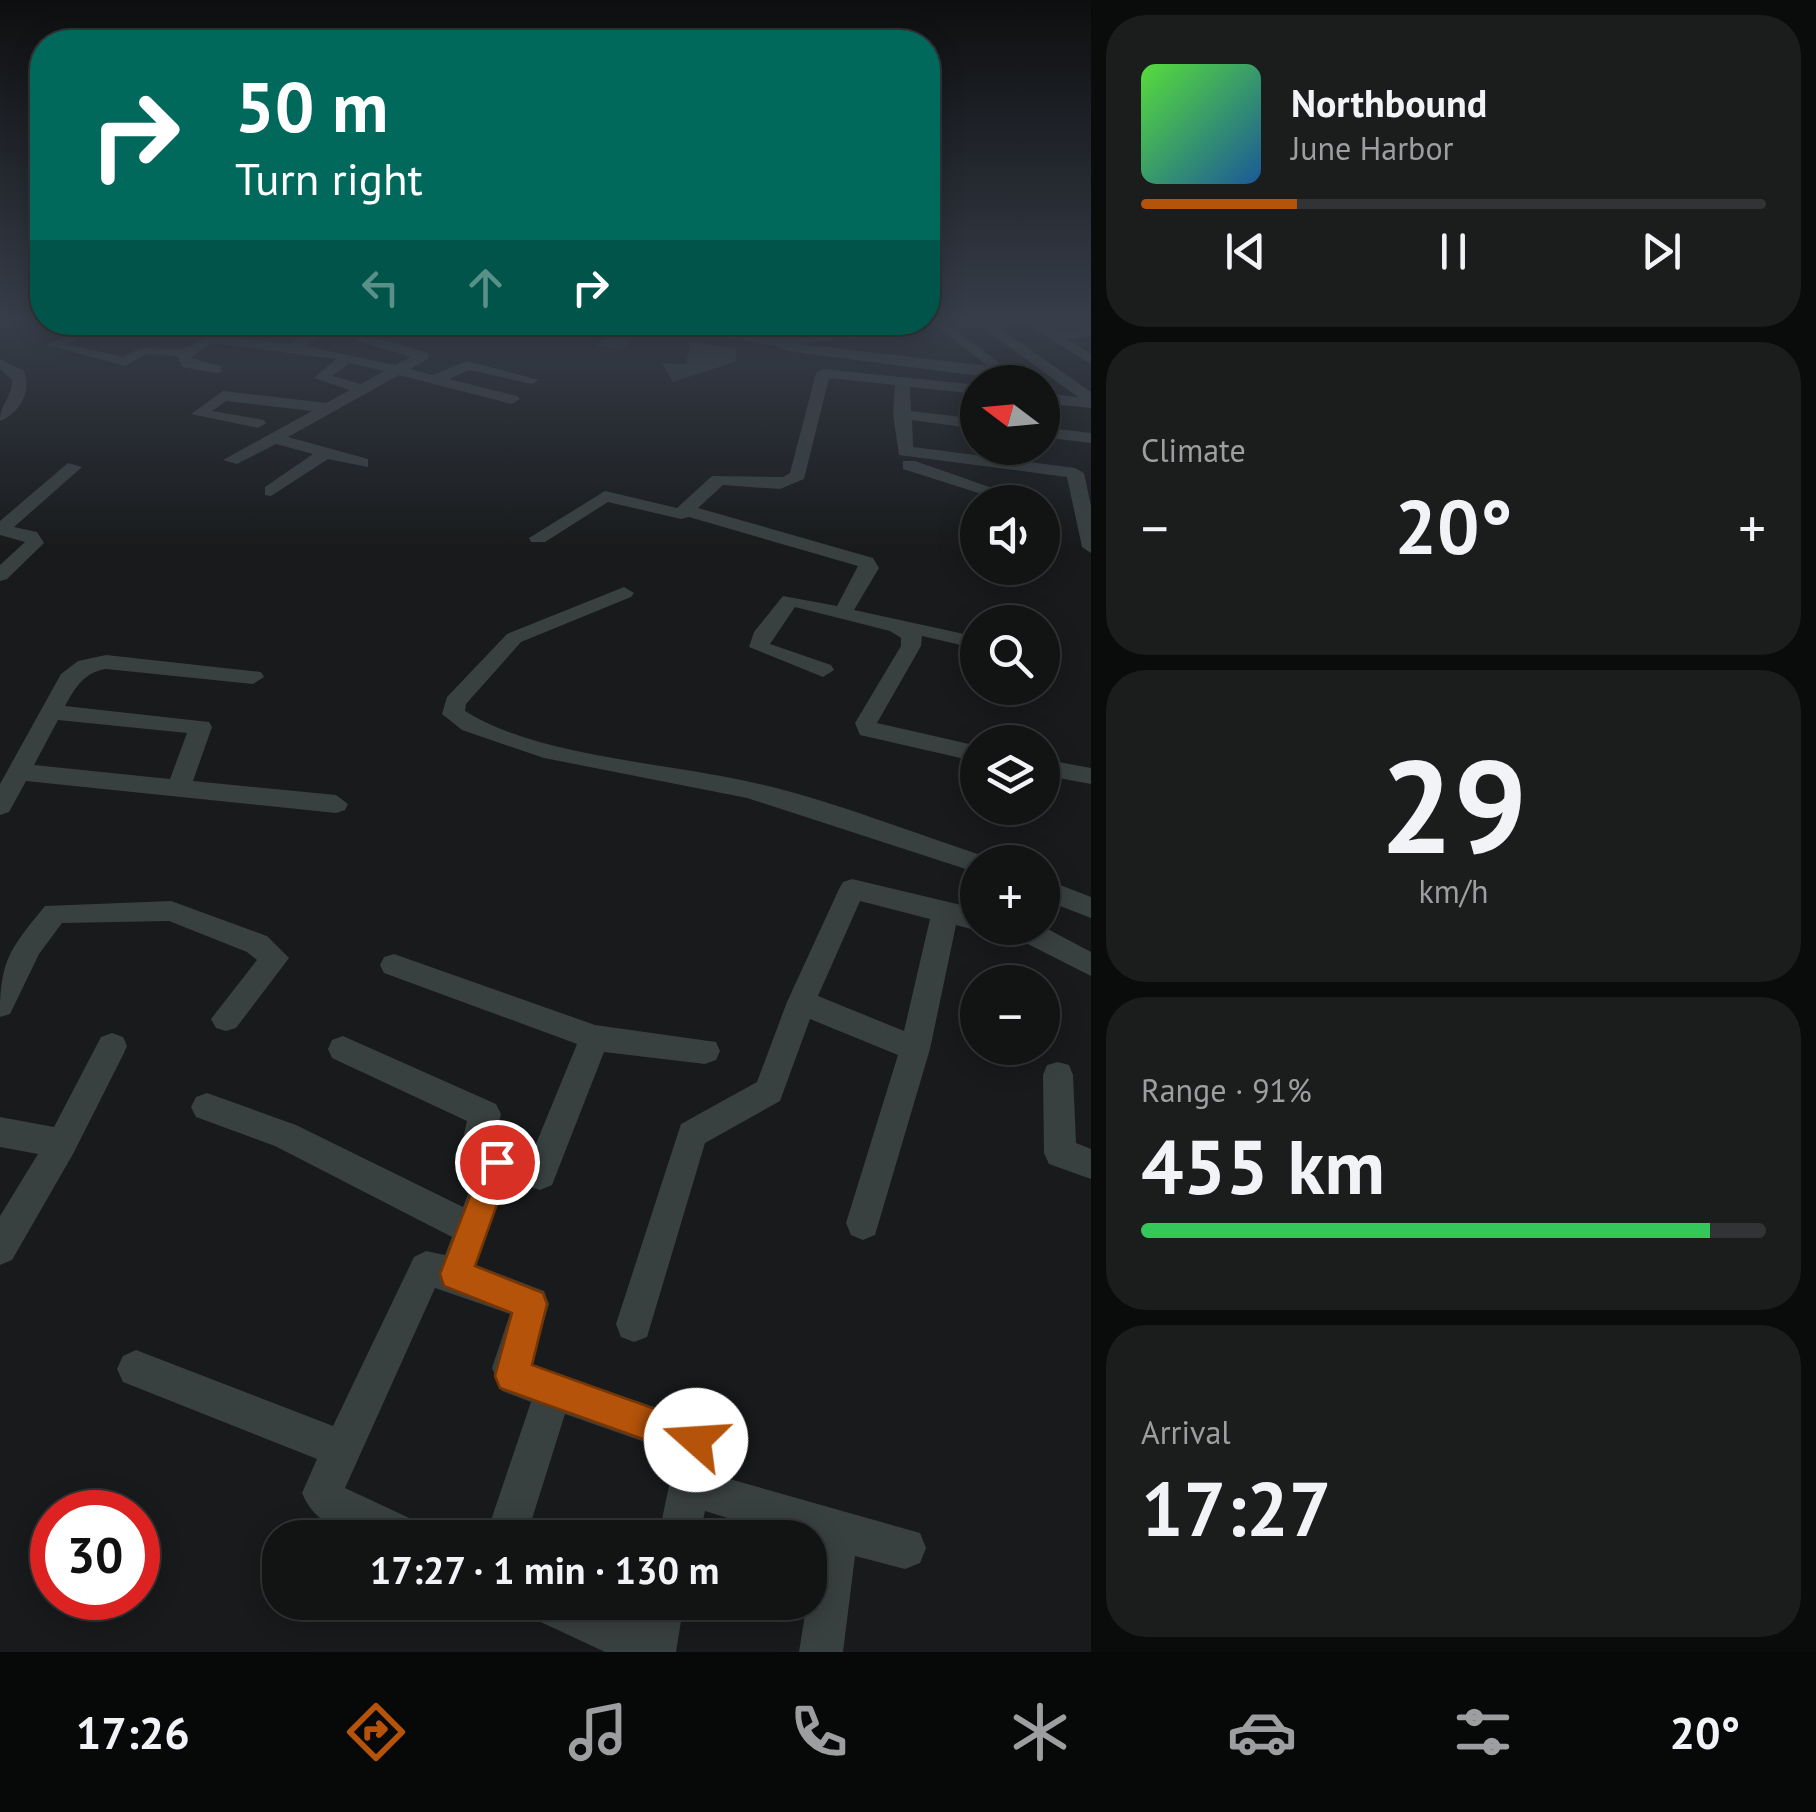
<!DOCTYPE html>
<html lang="en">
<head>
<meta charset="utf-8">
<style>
  body { margin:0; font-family:"PT Sans",sans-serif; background:#1b1d1d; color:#f1f3f6; height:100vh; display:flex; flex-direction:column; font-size:38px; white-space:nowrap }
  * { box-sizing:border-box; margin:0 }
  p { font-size:32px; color:#9c9ea0 }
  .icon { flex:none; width:55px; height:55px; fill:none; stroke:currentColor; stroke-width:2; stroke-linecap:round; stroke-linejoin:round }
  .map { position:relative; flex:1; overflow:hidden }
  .side { display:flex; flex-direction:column; gap:15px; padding:15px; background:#0a0b0b; width:725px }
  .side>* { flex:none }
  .hud { position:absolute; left:30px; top:30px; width:910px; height:305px; border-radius:40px; box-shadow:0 5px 25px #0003,0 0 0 2px #313334; background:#00695c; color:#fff; overflow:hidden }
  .needle { width:65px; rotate:286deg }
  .fabs { position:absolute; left:960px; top:365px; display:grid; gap:20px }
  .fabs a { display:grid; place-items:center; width:100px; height:100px; border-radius:50%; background:#121414; box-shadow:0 5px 25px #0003,0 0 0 2px #313334; font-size:50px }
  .speed { position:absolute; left:30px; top:1490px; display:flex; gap:20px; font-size:50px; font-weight:700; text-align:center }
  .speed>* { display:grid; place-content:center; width:130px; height:130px; border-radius:50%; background:#121414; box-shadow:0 5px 25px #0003,0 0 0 2px #313334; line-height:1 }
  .speed .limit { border:15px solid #d22; background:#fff; color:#111 }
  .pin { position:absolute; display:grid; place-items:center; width:85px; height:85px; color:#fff; margin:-42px; border:5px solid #fff; border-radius:50%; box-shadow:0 2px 10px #0007 }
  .me { position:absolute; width:110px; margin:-55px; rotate:289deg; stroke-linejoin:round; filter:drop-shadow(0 0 8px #0008) }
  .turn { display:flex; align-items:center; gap:35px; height:210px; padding:0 40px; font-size:45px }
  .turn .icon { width:130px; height:130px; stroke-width:2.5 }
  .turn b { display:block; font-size:70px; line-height:85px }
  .lanes { display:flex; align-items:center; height:95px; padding:0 40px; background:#0003; justify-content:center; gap:50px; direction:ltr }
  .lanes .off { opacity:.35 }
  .big { font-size:75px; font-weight:800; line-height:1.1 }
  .side .tile { flex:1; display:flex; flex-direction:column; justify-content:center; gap:15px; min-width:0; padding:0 35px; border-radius:40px; background:#1b1d1d }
  .side .dial { align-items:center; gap:0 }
  .dial b { font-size:130px; line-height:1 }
  .song { display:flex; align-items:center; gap:30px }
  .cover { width:120px; height:120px; border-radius:15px; background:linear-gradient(135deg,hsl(110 70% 55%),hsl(210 70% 35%)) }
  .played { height:10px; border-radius:5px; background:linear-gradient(90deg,#b45309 25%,#313334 25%) }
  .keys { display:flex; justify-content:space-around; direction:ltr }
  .heat { display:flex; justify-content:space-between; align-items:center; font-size:55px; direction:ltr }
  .charge { height:15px; border-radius:8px; background:linear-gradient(90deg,#34c759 91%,#313334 0) }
  .trip { position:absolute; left:262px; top:1520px; width:565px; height:100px; border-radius:40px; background:#121414; box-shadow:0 5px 25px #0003,0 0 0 2px #313334; font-weight:800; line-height:100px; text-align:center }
  .menu { display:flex; height:160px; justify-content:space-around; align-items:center; background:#070808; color:#9c9ea0 }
  .menu .icon { width:70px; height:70px }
  .menu .current { color:#b45309 }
  .menu b { font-size:45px; color:#f1f3f6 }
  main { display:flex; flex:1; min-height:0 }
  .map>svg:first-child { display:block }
  .building { fill:#333737 }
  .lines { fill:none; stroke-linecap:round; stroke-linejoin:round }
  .minor { fill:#394040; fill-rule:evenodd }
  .route { fill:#b45309; stroke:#753606; stroke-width:2.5 }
</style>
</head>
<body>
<main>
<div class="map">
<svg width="1091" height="1652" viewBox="0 0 1091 1652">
  <rect width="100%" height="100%" fill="#181a1b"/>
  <g class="building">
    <path d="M616,327L640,331L622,350L596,345Z"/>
    <path d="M691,342L737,349L735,362L673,382L662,363L686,364Z"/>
  </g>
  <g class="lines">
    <g class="minor">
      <path d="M997,319H1036L1057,332L1091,328V336L1068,339L1091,354V364L1026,324L998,327L1091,392V408L1042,403V393L1078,397L978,324Z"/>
      <path d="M942,320L1025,382L787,351L778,346L710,334L731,322H792L732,332L782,338ZM939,328L988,366L800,344Z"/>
      <path d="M151,322H169L146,334L94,331L67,344L123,357C150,340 158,353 185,348C208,342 214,322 242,322L223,336L290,344L318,323L325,322L328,329L305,346L395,365L411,357L357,341V335L362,334L428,353V359L410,369L433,375L467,361L539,380L532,384L469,370L449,379L517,396L520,399L512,404L399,375L288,437L368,459V467L328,459L271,496L265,495V487L313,454L276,444L237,464L223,460L312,411L226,401L212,411L264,420L266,423L258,428L191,414L223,391L326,403L350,390L314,378L336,359L212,343L190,358L221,366V372L216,373L182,367L177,356L147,354L125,366L47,345L92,323L144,326ZM350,363L384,371L361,384L332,376Z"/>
      <path d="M0,359L24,371C32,391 20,413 0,421C0,405 12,397 12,380L0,369Z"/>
      <path d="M823,369L978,385V394L910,387L911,411L978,419V429L912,420L913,447L1075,468L1084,473L1091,506V553L1082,547L1067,477L899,455L893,414L895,385L829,378L804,479L780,489L723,485L698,508L873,558L879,568L854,610L978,637V649L922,636L921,646L877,723L978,746V762L860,735L855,723L901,646V638L890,631L795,607L770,644L831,665L834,670L823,677L749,647L754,632L783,596L837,606L858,566L689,517L681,519L608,502L545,542H531L529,538L605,491L677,508L712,476L783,477L790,473L816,373Z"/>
      <path d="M1042,427L1091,433V443L1042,437Z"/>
      <path d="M903,461H915L1032,502H1007L903,469Z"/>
      <path d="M68,463L82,467L14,527L37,532L44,543L7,579L0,581V565L25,542L0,535V521Z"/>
      <path d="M624,587L634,593L631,597L521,642L466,704L465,711C534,755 664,763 746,781C826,798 909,832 987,857L990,862H978V873L747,798L544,758L462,730L442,714L447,697L507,634Z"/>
      <path d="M106,655L261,672L264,677L253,684L106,669C83,673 76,687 65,706L209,722L212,727L193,781L336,795L348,804L345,810L336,813L26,781L9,812L0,815V784L61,674L78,661ZM58,720L187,733L170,779L34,765Z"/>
      <path d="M1042,759L1091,768V784L1042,775Z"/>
      <path d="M1042,878L1091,897V918L1042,899Z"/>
      <path d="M852,879L978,909V928H988L978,931L956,925L930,1049L875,1235L863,1240L851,1235L846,1223L898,1055L810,1019L780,1101L705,1143L647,1337L634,1342L621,1337L616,1324L681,1124L757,1082L787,1002L839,889L843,882ZM860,901L930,919L904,1031L818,996Z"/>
      <path d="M171,901L267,936L289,958L236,1028L226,1031L216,1028L211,1019L257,960L247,952L169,921L62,923L39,954L10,1014L0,1017C0,960 10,949 45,906Z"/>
      <path d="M1042,926L1091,952V976L1024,942L999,936L995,928Z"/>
      <path d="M394,954L595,1025L716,1042L720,1051L716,1060L705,1064L604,1052L552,1185L540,1190L507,1179L476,1265L544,1291L549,1304L531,1365L707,1425L717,1445L712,1474L920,1533L926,1548L920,1563L905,1569L855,1556L843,1652H799L807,1602H810L815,1545L810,1543V1538H792L705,1511L699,1538H658L676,1453L565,1414L526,1538H485L531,1402L502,1391L492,1368L510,1314L435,1288L345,1488L420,1523L425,1538C381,1538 322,1542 302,1493L317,1459L123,1382L117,1369L123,1356L136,1350L333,1426L414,1257L426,1251L445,1255L452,1237L275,1146L196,1117L191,1107L196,1097L207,1093L296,1125L463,1207L478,1168L465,1162L460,1151L467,1121L332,1058L328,1049L332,1040L343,1036L496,1104L501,1114L494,1143L531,1156L577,1044L384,973L380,965L384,957Z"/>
      <path d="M112,1033L123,1037L127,1046L123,1055L73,1154L12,1260L0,1265V1216L38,1154L0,1147V1117L54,1127L101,1037Z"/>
      <path d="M1058,1062L1069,1065L1073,1075L1076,1143L1091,1149V1179L1049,1164L1044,1153L1043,1075L1047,1065Z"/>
      <path d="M524,1602H594L637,1622L642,1602H684L676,1652H605L530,1617Z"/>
    </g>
  </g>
  <linearGradient id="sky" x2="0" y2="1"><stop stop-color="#0d0e0f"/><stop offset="0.58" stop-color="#373e4a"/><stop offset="1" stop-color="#373e4a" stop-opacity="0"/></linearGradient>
  <rect width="1091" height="550" fill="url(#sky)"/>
  <path class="route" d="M497,1148L508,1152L512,1162L475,1266L543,1293L547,1304L532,1365L708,1428L713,1440L708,1453L696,1458L500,1388L495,1376L512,1313L444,1286L440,1274L487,1152Z"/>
</svg>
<div class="fabs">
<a><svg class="needle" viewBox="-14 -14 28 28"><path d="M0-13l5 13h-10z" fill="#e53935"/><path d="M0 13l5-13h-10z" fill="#9c9ea0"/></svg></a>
<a><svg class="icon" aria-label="sound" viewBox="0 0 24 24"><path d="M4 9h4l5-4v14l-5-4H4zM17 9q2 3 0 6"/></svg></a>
<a><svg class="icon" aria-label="search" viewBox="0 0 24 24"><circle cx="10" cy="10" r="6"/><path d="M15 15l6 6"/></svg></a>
<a><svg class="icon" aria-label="layers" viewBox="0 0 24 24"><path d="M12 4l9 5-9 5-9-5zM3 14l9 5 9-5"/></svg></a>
<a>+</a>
<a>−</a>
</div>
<div class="speed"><div class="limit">30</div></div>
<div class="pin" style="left:497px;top:1162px;background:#d93025"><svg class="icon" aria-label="arrive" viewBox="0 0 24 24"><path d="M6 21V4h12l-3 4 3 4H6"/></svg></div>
<svg class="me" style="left:696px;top:1440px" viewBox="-20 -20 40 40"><circle r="19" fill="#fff"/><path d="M0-13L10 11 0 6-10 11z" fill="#b45309"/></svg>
<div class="trip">17:27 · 1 min · 130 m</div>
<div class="hud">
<div class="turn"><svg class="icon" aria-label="right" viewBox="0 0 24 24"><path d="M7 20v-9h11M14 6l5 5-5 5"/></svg><div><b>50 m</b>Turn right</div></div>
<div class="lanes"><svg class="icon off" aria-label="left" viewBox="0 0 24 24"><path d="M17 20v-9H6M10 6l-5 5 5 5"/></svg><svg class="icon off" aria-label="ahead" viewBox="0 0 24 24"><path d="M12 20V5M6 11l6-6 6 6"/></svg><svg class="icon" aria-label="right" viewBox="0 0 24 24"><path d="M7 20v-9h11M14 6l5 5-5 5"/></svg></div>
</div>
</div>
<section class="side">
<div class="tile">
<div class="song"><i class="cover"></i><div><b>Northbound</b><p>June Harbor</p></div></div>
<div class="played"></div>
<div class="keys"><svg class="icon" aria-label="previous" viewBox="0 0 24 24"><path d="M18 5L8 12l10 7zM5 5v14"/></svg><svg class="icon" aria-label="pause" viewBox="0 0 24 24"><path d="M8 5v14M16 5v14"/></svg><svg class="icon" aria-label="next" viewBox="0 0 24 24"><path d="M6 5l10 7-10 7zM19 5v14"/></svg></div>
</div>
<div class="tile"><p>Climate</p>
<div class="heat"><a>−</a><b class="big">20°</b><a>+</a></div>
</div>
<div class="tile dial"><b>29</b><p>km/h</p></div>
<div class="tile"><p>Range · 91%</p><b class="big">455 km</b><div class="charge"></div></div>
<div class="tile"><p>Arrival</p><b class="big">17:27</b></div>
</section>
</main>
<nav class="menu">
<b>17:26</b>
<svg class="icon current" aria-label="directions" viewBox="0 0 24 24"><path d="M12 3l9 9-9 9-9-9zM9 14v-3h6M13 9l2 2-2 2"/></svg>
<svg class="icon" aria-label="music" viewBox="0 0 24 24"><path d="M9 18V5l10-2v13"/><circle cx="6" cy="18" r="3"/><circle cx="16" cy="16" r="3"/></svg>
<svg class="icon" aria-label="phone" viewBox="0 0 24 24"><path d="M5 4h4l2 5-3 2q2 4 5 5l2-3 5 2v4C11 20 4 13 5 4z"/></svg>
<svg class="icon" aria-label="climate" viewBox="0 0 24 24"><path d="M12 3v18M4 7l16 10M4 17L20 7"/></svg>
<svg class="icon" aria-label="car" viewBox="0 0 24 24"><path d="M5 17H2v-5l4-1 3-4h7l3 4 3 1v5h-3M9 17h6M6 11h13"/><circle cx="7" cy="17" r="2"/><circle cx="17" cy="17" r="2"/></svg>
<svg class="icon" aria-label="filters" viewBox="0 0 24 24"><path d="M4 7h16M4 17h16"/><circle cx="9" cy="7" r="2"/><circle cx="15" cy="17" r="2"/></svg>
<b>20°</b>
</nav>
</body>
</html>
